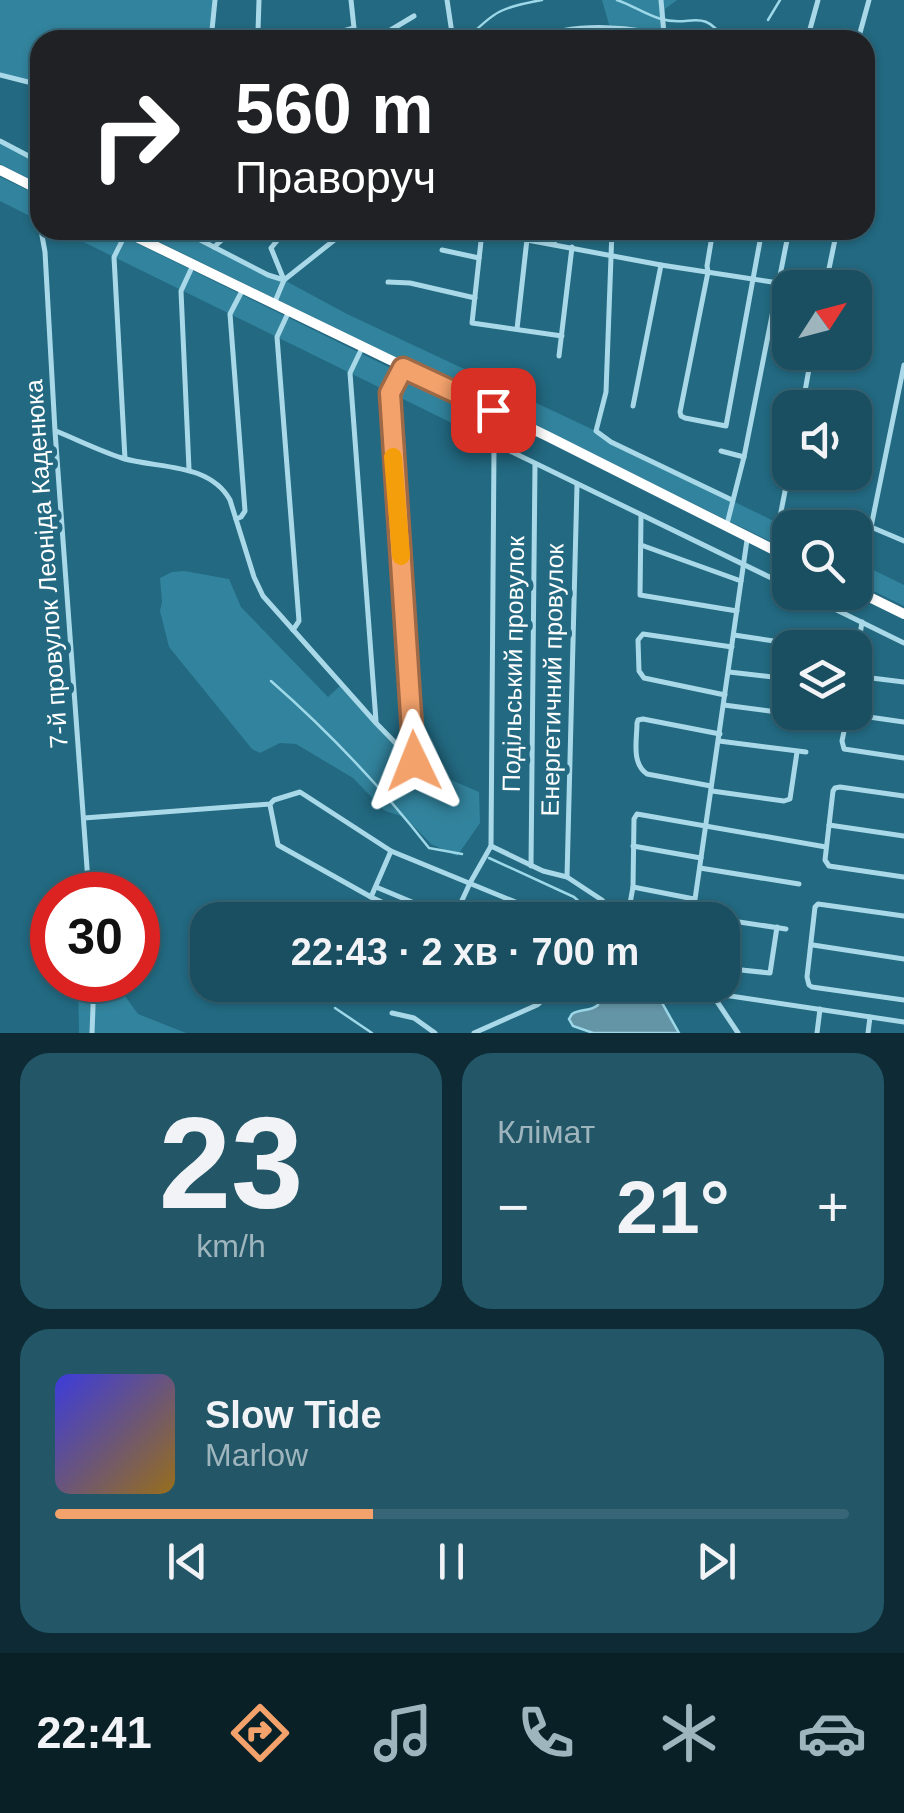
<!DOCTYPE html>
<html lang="uk">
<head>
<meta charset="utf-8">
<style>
  body { margin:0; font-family:Arial,sans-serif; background:#235667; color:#f1f3f6; height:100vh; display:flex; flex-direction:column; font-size:38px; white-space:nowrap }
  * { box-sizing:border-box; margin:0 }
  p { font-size:32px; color:#9fb5bd }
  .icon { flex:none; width:55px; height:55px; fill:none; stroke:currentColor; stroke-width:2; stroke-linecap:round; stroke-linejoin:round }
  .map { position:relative; height:1033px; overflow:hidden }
  .details { display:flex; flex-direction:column; gap:20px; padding:20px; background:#0e2b35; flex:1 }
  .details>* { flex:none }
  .banner { position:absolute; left:30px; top:30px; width:845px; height:210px; border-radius:30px; box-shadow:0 2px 8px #0004,0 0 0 2px #386676; background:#202124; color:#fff; overflow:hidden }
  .needle { width:65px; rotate:54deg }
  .fabs { position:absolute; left:772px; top:270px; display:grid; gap:20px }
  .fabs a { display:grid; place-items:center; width:100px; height:100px; border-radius:20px; background:#1a4f61; box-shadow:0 2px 8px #0004,0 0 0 2px #386676; font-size:50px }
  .speed { position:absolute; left:30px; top:872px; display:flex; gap:20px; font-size:50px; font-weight:700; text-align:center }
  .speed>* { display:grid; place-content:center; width:130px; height:130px; border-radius:50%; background:#1a4f61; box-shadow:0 2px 8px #0004,0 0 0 2px #386676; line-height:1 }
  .speed .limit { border:15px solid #d22; background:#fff; color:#111 }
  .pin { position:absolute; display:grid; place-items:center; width:85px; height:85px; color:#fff; margin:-42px; border-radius:20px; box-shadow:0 5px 15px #0006 }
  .me { position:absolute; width:110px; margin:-55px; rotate:358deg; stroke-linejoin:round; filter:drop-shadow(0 0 8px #0008) }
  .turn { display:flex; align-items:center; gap:35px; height:210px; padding:0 40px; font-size:45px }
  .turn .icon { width:130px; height:130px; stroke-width:2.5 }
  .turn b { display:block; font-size:70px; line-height:85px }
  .big { font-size:75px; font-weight:700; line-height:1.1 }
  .details .tile { flex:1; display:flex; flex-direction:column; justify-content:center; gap:15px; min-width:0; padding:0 35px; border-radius:30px; background:#235667 }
  .details .dial { align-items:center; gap:0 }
  .dial b { font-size:130px; line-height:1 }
  .song { display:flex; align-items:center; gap:30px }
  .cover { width:120px; height:120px; border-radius:15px; background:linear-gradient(135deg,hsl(240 70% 55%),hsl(40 70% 35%)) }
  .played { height:10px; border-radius:5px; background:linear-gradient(90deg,#f3a26c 40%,#386676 40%) }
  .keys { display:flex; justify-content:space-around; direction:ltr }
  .heat { display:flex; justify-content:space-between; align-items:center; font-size:55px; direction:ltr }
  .details .tiles { flex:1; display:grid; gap:20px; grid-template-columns:1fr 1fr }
  .tile:last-child { grid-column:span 2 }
  .trip { position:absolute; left:190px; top:902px; width:550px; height:100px; border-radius:30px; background:#1a4f61; box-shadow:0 2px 8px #0004,0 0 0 2px #386676; font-weight:700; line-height:100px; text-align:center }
  .tabs { display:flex; height:160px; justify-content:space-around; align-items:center; background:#0a2027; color:#9fb5bd }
  .tabs .icon { width:70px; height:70px }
  .tabs .active { color:#f3a26c }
  .tabs b { font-size:45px; color:#f1f3f6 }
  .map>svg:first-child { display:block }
  .green { fill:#32839d }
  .water { fill:#6495a6; stroke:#9dd8e9; stroke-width:2.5 }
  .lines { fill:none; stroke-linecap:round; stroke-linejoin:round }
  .stream { stroke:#9dd8e9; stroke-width:2.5 }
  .street { stroke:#a9d9e8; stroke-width:5 }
  .highway { stroke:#fff; stroke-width:10 }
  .route-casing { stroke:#9e6946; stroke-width:25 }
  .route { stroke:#f3a26c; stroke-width:18 }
  .slow { stroke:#f59e0b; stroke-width:18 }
  .labels { text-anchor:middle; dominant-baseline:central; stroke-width:10; stroke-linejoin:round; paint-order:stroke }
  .street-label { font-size:25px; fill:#fff; stroke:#226981 }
</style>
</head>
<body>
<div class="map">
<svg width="904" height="1033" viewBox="0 0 904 1033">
  <rect width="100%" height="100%" fill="#226981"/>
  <g class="green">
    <path d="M0,0H215L211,40H40V85L0,75Z"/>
    <path d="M602,0H677L665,9L664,34L610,28Z"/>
    <path d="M0,141L40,162V184L0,164Z"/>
    <path d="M0,177L40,196V221L0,201Z"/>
    <path d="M59,230H110L476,410L466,430Z"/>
    <path d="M135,230H181L284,280L347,314L596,431L612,442L790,529V551Z"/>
    <path d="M855,561L904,585V606L855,582Z"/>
    <path d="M184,571L229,579L241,607L328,697L341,685L419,766L479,792L480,823L457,856L431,844L405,817L385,811L353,778L296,744L280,743L260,753L252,749L169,647L160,611L162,602L160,578L172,572Z"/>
    <path d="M78,980H94L95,991L122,992L138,1014L186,1033H79Z"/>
  </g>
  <path class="water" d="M594,985H652L679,1033H593L573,1026L569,1019L572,1014C581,1008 590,1012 598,1005L599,996Z"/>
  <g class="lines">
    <g class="stream">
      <path d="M617,0C632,5 646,15 661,19C691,28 702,6 725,40"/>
      <path d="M768,20L780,0"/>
      <path d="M466,40C494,11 502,7 542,0"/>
      <path d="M271,681C328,731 382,788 429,848L462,854"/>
      <path d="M489,858L574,897L585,907L593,920"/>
      <path d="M335,1008L372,1033"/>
    </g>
    <g class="street">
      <path d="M447,0L453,40"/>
      <path d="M661,0L664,34"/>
      <path d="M258,31L259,0"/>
      <path d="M211,40L215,0"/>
      <path d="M311,40L354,28L351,0"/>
      <path d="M374,40L414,16"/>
      <path d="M529,40C577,21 634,26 683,40"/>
      <path d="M807,40L818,0"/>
      <path d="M858,40L869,0"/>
      <path d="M0,75L40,85"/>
      <path d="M0,141L40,162"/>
      <path d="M40,211L38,216L40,227"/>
      <path d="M41,230L45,252L55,431L89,895"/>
      <path d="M181,230L268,275L284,280"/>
      <path d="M474,230L661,265L779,283"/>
      <path d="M612,230L606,392L596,431L611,442L732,500"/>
      <path d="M713,230L707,266L708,272L680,412L681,416L685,418L726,426L762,230"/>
      <path d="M482,232L472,323L562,336"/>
      <path d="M125,235L114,257L125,459"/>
      <path d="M554,244L557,230"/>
      <path d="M214,247L233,230"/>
      <path d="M442,250L479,258"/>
      <path d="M284,280L271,248L286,230"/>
      <path d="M388,282L410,283L475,298"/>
      <path d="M825,288L837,230"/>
      <path d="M274,304L284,280L347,230"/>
      <path d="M289,311L277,337L299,621L293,630"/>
      <path d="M517,329L527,239"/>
      <path d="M362,348L350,373L376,721"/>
      <path d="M559,356L572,247"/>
      <path d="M403,368L390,393L413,761"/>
      <path d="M633,406L661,265"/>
      <path d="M802,408L812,352"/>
      <path d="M56,431C78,440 100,451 122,458C157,469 209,462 230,500L254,577L263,596L376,723L413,761"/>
      <path d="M721,451L744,457"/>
      <path d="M189,469L181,291L193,265"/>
      <path d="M641,516L640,595L737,611"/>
      <path d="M236,519L241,517L245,511L230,314L243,289"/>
      <path d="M727,524L744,457L789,230"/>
      <path d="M871,527L904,541"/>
      <path d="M641,545L741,581"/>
      <path d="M774,547L790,466"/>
      <path d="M855,579L871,527L904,365"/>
      <path d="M800,592L904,643"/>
      <path d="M734,635L821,648"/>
      <path d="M855,666L862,622"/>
      <path d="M729,672L790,679"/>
      <path d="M855,676L904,682"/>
      <path d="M725,695L644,678L639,671L638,640L643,634L732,647"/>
      <path d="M724,705L800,715L804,712"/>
      <path d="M848,712L842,741L844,749L904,758"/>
      <path d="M848,714L904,722"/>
      <path d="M719,741L806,752"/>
      <path d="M711,786L647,774C631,763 637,740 637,723L638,720L643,719L720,734"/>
      <path d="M712,791L784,801L790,799L797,752"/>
      <path d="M904,796L840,787L835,788L833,791L825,860L829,866L904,877"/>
      <path d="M270,805L278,845L371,897L420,920"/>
      <path d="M84,818L270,804L274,800L300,792L391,851L559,920"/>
      <path d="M829,825L904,836"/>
      <path d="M491,846L543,871L567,877L602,900L618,920"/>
      <path d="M633,846L701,858"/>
      <path d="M531,866L535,464"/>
      <path d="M700,868L799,884"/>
      <path d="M567,877L577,485"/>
      <path d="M376,887L455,920"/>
      <path d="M633,887L694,899"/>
      <path d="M371,897L391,851"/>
      <path d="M693,915L786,929"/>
      <path d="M904,916L818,904L815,907L807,977L809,985L812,987L904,1000"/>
      <path d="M453,920L470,883L491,846L494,449L502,447L790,587"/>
      <path d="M627,920L633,887L634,819L637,814L826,847"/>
      <path d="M692,920L747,540"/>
      <path d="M813,945L904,959"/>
      <path d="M722,968L770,973L777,927"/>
      <path d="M659,985L666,990L683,989L904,1022"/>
      <path d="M712,994L738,1033"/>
      <path d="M392,1013L414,1018L435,1033"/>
      <path d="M92,1033L94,980"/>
      <path d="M474,1033L537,1005L543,1000L553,985"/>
      <path d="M817,1033L820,1009"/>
      <path d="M868,1033L870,1017"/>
    </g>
    <g class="highway">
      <path d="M0,170L40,190"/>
      <path d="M122,230L547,436L790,558"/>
      <path d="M855,590L904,614"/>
    </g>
  </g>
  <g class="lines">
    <g class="route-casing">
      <path id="route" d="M414,761L390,393L403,368L493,410"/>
    </g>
    <use href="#route" class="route"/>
    <path class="slow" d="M393,457L401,556"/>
  </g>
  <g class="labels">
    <g class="street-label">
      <text transform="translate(46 564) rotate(-94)">7-й провулок Леоніда Каденюка</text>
      <text transform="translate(513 664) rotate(-89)">Подільський провулок</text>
      <text transform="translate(552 680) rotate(-89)">Енергетичний провулок</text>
    </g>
  </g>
</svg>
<div class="fabs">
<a><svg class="needle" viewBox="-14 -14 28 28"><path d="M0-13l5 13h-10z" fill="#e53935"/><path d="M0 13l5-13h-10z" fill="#9fb5bd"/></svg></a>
<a><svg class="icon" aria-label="sound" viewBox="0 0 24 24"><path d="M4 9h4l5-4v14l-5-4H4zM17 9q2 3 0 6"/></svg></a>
<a><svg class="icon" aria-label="search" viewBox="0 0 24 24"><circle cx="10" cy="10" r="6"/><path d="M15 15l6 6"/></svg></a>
<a><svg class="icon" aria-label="layers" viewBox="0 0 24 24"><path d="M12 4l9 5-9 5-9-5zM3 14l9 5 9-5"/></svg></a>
</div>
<div class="speed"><div class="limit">30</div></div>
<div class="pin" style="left:493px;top:410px;background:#d93025"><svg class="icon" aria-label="arrive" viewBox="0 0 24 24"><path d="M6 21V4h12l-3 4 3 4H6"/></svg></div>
<svg class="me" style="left:414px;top:761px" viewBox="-20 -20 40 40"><path d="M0-17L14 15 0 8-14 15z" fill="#f3a26c" stroke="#fff" stroke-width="4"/></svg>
<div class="trip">22:43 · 2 хв · 700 m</div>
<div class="banner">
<div class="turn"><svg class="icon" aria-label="right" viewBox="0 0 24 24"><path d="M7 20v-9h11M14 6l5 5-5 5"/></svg><div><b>560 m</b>Праворуч</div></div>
</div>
</div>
<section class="details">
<div class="tiles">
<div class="tile dial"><b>23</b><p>km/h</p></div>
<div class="tile"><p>Клімат</p>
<div class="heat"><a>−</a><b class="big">21°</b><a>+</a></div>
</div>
<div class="tile">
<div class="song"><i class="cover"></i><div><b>Slow Tide</b><p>Marlow</p></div></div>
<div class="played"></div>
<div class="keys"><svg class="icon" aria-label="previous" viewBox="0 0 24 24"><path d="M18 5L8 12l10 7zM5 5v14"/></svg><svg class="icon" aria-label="pause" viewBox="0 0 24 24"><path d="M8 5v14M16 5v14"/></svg><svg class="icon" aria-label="next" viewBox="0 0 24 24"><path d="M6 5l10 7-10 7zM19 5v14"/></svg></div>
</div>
</div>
</section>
<nav class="tabs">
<b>22:41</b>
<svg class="icon active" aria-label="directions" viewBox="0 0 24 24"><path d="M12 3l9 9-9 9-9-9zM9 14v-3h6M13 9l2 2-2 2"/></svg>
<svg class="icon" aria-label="music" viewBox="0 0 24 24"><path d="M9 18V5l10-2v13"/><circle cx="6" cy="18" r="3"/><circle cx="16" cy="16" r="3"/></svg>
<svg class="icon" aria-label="phone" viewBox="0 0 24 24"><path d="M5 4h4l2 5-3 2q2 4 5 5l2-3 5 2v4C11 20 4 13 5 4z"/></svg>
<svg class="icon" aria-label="climate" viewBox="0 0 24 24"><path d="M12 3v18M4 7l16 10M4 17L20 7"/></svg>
<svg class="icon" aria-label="car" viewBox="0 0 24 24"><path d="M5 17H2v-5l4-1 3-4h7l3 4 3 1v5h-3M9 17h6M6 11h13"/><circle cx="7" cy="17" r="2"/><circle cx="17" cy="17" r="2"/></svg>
</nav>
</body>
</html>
